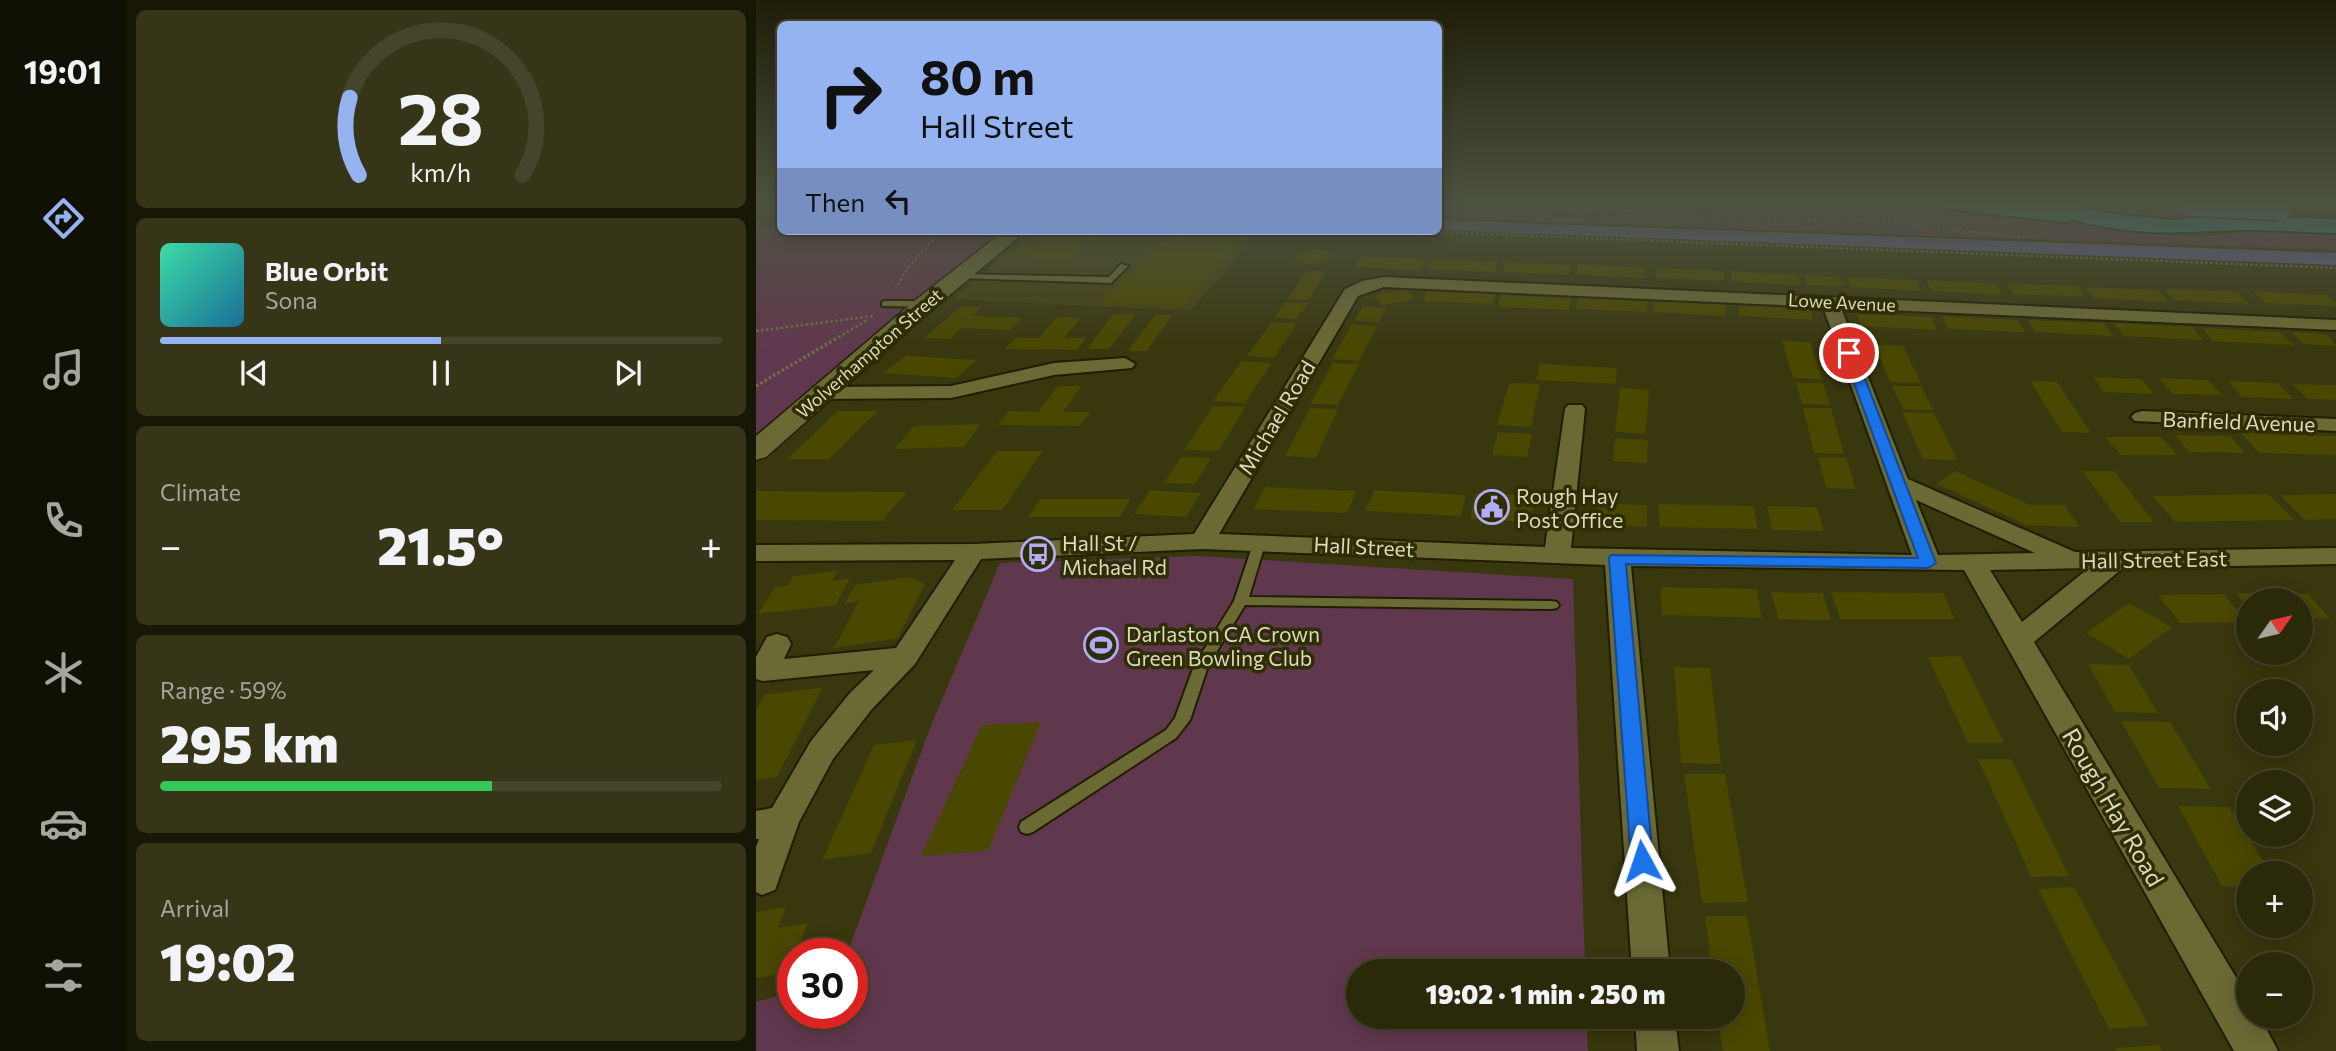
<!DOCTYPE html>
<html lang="en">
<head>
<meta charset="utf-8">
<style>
  body { margin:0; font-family:Commissioner,sans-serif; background:#363518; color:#f1f3f6; height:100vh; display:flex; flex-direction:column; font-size:26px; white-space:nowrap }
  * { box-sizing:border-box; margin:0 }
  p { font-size:23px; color:#a5a69c }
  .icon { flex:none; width:38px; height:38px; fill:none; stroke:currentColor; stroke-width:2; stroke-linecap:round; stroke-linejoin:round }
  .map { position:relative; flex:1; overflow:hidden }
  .details { display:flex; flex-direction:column; gap:10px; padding:10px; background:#171706; width:630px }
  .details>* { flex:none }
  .hud { position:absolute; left:21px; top:21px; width:665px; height:214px; border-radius:10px; box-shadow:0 4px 18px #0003,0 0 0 2px #46452b; background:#95b2f1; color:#111; overflow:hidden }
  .needle { width:46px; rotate:56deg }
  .fabs { position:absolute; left:1480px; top:588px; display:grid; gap:14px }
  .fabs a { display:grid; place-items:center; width:77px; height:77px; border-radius:50%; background:#2a290a; box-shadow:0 4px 18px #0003,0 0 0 2px #46452b; font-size:35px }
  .speed { position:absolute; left:21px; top:938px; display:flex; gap:14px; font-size:35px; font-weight:700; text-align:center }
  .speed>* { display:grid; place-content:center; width:91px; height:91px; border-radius:50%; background:#2a290a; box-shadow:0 4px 18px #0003,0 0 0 2px #46452b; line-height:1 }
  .speed .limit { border:10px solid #d22; background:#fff; color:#111 }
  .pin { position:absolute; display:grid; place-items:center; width:60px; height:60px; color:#fff; margin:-30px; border:4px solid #fff; border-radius:50%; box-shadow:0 2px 7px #0007 }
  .me { position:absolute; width:77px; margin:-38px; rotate:355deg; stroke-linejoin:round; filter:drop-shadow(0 0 5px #0008) }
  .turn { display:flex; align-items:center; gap:24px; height:147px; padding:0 28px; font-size:32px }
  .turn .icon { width:91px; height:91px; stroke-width:2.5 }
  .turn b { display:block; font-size:49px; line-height:60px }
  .then { display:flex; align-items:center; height:66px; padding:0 28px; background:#0003; gap:14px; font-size:26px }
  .big { font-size:52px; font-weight:800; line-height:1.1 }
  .details .tile { flex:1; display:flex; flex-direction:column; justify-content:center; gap:10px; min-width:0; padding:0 24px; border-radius:10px; background:#363518 }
  .details .dial { align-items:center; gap:0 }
  .dial svg { height:182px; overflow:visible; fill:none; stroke:#46452b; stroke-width:7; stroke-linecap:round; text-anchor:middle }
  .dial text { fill:#f1f3f6; stroke:none }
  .song { display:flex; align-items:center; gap:21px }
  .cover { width:84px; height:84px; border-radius:10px; background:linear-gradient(135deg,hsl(160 70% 55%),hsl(200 70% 35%)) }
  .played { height:7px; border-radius:4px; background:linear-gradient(90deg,#95b2f1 50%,#46452b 50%) }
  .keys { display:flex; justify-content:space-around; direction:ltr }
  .heat { display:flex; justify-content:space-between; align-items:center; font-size:38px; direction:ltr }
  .charge { height:10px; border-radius:5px; background:linear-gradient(90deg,#34c759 59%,#46452b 0) }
  .trip { position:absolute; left:590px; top:959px; width:399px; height:70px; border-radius:35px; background:#2a290a; box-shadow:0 4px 18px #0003,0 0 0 2px #46452b; font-weight:800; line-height:70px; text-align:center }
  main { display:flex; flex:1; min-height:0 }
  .tab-bar { display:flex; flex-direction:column; width:126px; justify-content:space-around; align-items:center; background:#111004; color:#a5a69c }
  .tab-bar .icon { width:49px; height:49px }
  .tab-bar .on { color:#95b2f1 }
  .tab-bar b { font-size:32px; color:#f1f3f6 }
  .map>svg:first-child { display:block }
  .built { fill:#434111 }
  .green { fill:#60384d }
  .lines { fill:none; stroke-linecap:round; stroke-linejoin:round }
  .canal { fill:#615c91; fill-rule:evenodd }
  .building { fill:#4a4700 }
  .service-casing { stroke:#1f1e03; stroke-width:4 }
  .minor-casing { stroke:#1f1e03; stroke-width:4 }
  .tertiary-casing { stroke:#1f1e03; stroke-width:3 }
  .trunk-casing { stroke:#1f1e03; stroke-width:4 }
  .path-far1 { stroke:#706f4b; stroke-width:2.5; stroke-dasharray:2.5 2.5; stroke-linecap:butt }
  .path { stroke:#706f4b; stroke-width:3.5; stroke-dasharray:2.5 2.5; stroke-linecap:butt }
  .service { fill:#6b6a35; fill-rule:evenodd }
  .minor { fill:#6b6a35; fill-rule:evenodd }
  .tertiary { fill:#6b6a35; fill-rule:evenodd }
  .trunk { fill:#388596; fill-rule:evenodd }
  .trunk-bridge-casing { stroke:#1f1e03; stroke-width:28; stroke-linecap:butt }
  .trunk-bridge { stroke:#388596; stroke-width:25 }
  .route { fill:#1a73e8; stroke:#114b97; stroke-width:2 }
  .labels { text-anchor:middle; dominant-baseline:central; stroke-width:7; stroke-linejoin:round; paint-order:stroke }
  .far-street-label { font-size:18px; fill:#dadabe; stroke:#2e2d03 }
  .street-label { font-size:21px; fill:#dadabe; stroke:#2e2d03 }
  .poi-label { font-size:21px; fill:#dadabe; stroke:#2e2d03; text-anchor:start }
  .near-street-label { font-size:24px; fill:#dadabe; stroke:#2e2d03 }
</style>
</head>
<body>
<main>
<nav class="tab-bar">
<b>19:01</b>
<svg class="icon on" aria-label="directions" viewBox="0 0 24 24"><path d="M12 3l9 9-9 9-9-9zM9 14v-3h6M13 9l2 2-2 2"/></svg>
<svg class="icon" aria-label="music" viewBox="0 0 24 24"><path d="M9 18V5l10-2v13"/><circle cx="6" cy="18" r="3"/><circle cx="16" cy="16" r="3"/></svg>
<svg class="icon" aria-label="phone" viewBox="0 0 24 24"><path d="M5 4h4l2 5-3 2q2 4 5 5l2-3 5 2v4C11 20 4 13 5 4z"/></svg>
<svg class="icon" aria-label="climate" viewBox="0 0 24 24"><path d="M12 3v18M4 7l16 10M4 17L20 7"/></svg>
<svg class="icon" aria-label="car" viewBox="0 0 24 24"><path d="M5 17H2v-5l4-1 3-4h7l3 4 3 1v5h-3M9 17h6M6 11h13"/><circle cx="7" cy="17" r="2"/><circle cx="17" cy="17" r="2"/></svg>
<svg class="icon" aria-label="filters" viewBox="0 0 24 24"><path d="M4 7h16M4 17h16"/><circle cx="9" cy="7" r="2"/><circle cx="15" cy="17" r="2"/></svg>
</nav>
<section class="details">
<div class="tile dial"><svg viewBox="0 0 100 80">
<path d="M14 69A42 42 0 1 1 86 69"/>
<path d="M14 69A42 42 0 0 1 10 35" stroke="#95b2f1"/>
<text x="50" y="56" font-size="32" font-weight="700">28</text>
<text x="50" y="72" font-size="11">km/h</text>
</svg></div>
<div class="tile">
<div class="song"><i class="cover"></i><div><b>Blue Orbit</b><p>Sona</p></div></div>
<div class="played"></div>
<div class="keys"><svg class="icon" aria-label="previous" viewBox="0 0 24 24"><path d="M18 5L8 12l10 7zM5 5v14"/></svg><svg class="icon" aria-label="pause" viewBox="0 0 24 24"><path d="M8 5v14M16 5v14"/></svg><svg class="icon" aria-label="next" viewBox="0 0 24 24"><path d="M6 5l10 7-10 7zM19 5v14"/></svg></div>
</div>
<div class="tile"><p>Climate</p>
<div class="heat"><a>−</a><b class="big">21.5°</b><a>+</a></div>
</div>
<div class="tile"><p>Range · 59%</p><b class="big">295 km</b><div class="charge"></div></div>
<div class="tile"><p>Arrival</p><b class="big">19:02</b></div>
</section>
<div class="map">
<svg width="1580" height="1051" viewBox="0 0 1580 1051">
  <rect width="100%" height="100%" fill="#38370e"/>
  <path class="built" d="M278,231H504L434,311L197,299Z"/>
  <g class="green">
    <path d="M683,202H1145L1288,217L1396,234L1448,237L1491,232L1546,230L1580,233V250L683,218Z"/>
    <path d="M1295,202H1345L1479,211L1403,222Z"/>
    <path d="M0,221H24V231H243L0,436Z"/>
    <path d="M441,556L817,579L829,971H602V1017H830L832,1051H0V1002L37,992V1013H96V954H91L174,728L244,563Z"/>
  </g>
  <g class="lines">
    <g class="canal">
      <rect x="0" y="202" width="24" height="6"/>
      <path d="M682,220L1580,253V265L682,230Z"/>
    </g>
  </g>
  <g class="building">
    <path d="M293,231H343L311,258L261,256Z"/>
    <path d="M431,231L492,232L427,307L343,303L407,241H421Z"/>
    <path d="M560,248L579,256L555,265L536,256Z"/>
    <path d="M605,256L669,259L664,270L598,267Z"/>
    <path d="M677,259L742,262L738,272L672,269Z"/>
    <path d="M750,262L815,265L813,275L746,272Z"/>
    <path d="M822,264L889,268L888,278L820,275Z"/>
    <path d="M901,268L968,271V281L900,278Z"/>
    <path d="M550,271H570L553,300L532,299Z"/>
    <path d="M975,271L1042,275L1045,285L975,282Z"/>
    <path d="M1049,275L1083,277L1086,286L1051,285Z"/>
    <path d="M1091,277L1160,280L1165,291L1094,287Z"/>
    <path d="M1170,280L1240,284L1247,295L1175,291Z"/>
    <path d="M1250,283L1321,286L1329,297L1257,294Z"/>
    <path d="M1329,287L1402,290L1411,302L1338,298Z"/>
    <path d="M651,289L659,299L626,305L619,295Z"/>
    <path d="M1408,289L1481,292L1493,304L1418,300Z"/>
    <path d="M672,291L740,293L736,304L667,301Z"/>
    <path d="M1497,291L1571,295L1580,303V306L1509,303Z"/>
    <path d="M745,295L815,298L812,310L741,307Z"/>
    <path d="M822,297L892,301L891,312L820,309Z"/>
    <path d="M898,301L969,304L970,316L897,312Z"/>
    <path d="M529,302L552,303L541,319L518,318Z"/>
    <path d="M983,304L1055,308L1057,320L983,316Z"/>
    <path d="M607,306L631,308L622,322L598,321Z"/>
    <path d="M204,307H226L216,316L267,318L254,330L205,328L194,339L168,338Z"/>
    <path d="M1101,313L1176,317L1181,330L1105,326Z"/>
    <path d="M358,314H380L353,349H331Z"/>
    <path d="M399,315H416L391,351H372Z"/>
    <path d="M1186,316L1261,320L1269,332L1192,329Z"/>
    <path d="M301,317L325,318L308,338H330L321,350L249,349L260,338H283Z"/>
    <path d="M1272,320L1348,323L1357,336L1279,332Z"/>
    <path d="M516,322L541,323L518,358L491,356Z"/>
    <path d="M1358,323L1436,327L1447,340L1368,336Z"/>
    <path d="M596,324L621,326L603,361L576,359Z"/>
    <path d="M1446,328L1524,332L1538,345L1457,341Z"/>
    <path d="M1535,332L1570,334L1580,346L1548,344Z"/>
    <path d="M1026,341L1054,342L1066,379L1037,378Z"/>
    <path d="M1118,345L1147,346L1165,383L1134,382Z"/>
    <path d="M150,356L221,360L200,378L127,373Z"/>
    <path d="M486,361L516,363L489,403L457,401Z"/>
    <path d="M577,363L603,364L582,405L554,404Z"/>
    <path d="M784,364L861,368L860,384L780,380Z"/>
    <path d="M1337,377L1386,379L1398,394L1348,392Z"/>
    <path d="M1403,378L1452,380L1466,395L1416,394Z"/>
    <path d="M1274,381L1301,382L1335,433L1306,432Z"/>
    <path d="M1472,381L1521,383L1537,399L1486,397Z"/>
    <path d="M753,383L784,384L775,427L741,425Z"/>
    <path d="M1040,383H1067L1074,405L1046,404Z"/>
    <path d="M1536,384L1580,385V400L1552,399Z"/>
    <path d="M302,386H326L307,412H335L324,426L241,425L253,411L282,412Z"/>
    <path d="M1136,386H1165L1177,410L1147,409Z"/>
    <path d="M864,388L893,390L890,434L859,432Z"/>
    <path d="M457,406L489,407L463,451L428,450Z"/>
    <path d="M554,408L582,409L560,458L529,456Z"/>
    <path d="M1047,408H1075L1088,454L1058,453Z"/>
    <path d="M82,411H122L73,459H31Z"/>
    <path d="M1146,412L1178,413L1201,460L1167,459Z"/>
    <path d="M225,424L208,447L138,449L158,426Z"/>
    <path d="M742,432L776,434L771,457L736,455Z"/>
    <path d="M1485,433L1580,436V455L1503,453Z"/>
    <path d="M1419,435L1474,436L1489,453L1433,452Z"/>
    <path d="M1349,437H1405L1421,455H1365Z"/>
    <path d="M859,438L892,440L891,463L857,461Z"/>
    <path d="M241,451H287L246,510H196Z"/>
    <path d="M425,457L455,458L439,484L408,483Z"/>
    <path d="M1062,457L1090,458L1100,489L1070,488Z"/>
    <path d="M1199,471L1274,505H1308L1324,527L1270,525L1181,484Z"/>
    <path d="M1326,471H1358L1398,522H1364Z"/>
    <path d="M509,487L600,491L591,513L498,509Z"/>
    <path d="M394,490L445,493L430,517L378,514Z"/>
    <path d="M618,490L710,495L705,516L609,511Z"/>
    <path d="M0,491L151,492L126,521L0,520Z"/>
    <path d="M720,493L778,496L774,522L714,519Z"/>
    <path d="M1512,494L1538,520L1419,522L1397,496Z"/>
    <path d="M1580,494V519L1549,520L1524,495Z"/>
    <path d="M284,499H374L364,517H272Z"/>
    <path d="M842,503L891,505V527L840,524Z"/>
    <path d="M902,504L997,506L1002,529L904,527Z"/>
    <path d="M1011,506L1061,507L1068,531L1016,530Z"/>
    <path d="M81,571L76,581L94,578L80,605L2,614L19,587L32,586L37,576Z"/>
    <path d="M153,577L169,584L142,638L78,648L103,601L88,604L99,585Z"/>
    <path d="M904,587L1001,589L1006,618L906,615Z"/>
    <path d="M1015,592L1067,593L1075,620L1022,619Z"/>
    <path d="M1075,592L1187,593L1199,619H1084Z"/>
    <path d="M1480,593L1553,594L1574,619L1545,618V600H1493V610Z"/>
    <path d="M1467,594L1491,622L1424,623L1402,595Z"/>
    <path d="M1373,603L1416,627L1373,659L1330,633Z"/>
    <path d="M1205,656L1248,743H1212L1172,657Z"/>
    <path d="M1332,664L1373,665L1402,713L1359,712Z"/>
    <path d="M918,667L954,668L965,764L925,763Z"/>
    <path d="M67,687L21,777L0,780V710L8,695Z"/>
    <path d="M1365,721L1414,722L1455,789L1403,788Z"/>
    <path d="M285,722L232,851L165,856L226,725Z"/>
    <path d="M161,740L115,853L66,860L118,745Z"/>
    <path d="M1222,759H1255L1313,876L1275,877Z"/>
    <path d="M928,774H969L992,902L946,903Z"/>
    <path d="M1422,806L1474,807L1514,873H1493V887L1466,886Z"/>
    <path d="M1318,887L1393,1026L1353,1029L1282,889Z"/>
    <path d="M30,907L22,928L52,923L39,954H37L32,973L0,978V912Z"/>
    <path d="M949,916H991L1014,1051H967L962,1017H976V971H956Z"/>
    <path d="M1403,1045L1406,1051H1361L1359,1048Z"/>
  </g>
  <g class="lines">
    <g class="service-casing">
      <g id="service">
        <path d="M365,264L372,266L355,283L204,278L200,276L204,274L353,277Z"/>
        <path d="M129,301H169L173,304L169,307L126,306V302Z"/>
        <path d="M504,537L510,541L493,597L796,601L801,602L803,605L801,608L796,609L489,605L452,666L434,720L420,738L277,832L271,834L265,832L263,827L265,822L410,730L419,718L438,666L478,601L498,541Z"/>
      </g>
    </g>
    <g class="minor-casing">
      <g id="minor">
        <path d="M628,277L1580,320V330L1085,308L1152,479L1319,552L1580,548V564L1367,568L1278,642L1493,999V1017H1504L1522,1051H1478L1208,570L875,566L914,971H876L849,565L446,549L225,559L159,664L116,709L77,759L43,822L19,890L6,895L0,892V847L3,839H0V811L16,808L55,741L94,693L118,670L7,681L0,679V657L11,637L21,634L31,637L35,644L28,659L140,648L199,560L0,561V545L217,544L438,534L589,289L606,281ZM628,287L1067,307L1156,555L815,548L829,409L826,405H812L809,409L789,547L463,534L602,296ZM1160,500L1279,553L1182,555ZM1333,568L1266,622L1234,570Z"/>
        <path d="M369,358L379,364L376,368L298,375L195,398L65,399L58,397L55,393L58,389L65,387L195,386L298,363Z"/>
        <path d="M1386,411L1580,419V431L1379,421L1375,417L1379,413Z"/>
        <path d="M879,1017H919L923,1051H881Z"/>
      </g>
    </g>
    <g class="tertiary-casing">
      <path id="tertiary" d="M248,231H270L177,309L10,457L0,460V436L161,299Z"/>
    </g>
    <g class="trunk-casing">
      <path id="trunk" d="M1181,202L1272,204L1271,202H1304L1357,214L1418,220L1464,215L1480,207L1482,202H1504L1501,211L1495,217L1580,219V233C1539,232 1497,228 1456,231C1404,234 1368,233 1317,220L1309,222L1192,209L1184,207Z"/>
    </g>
    <g class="path-far1">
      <path d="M718,202L812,210L896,211L990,219L1117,220L1261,237L1282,236"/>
      <path d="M0,214L24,215"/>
      <path d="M0,231L176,236L177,240L151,269L140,288"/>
      <path d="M655,231L1580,268"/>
      <path d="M0,331L117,316"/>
      <path d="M78,340L111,320"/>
    </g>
    <path class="path" d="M0,386L81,338"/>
    <use href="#service" class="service"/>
    <use href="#minor" class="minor"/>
    <use href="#tertiary" class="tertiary"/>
    <use href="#trunk" class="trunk"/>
    <g class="trunk-bridge-casing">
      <path id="trunk-bridge" d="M1435,203L1522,208"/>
    </g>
    <use href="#trunk-bridge" class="trunk-bridge"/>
  </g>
  <linearGradient id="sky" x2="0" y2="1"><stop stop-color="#1f1e08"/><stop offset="0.58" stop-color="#4d5341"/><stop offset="1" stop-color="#4d5341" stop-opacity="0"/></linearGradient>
  <rect width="1580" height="349" fill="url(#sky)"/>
  <path class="route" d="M1093,349L1099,353L1180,563L1172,568L870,564L897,861L894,868L886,871L878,868L875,861L853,558L855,555L1162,558L1087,353Z"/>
  <defs>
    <g id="civic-ring" transform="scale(1.75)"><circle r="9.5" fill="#2e2d03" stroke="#b3adf9" stroke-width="1.5"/><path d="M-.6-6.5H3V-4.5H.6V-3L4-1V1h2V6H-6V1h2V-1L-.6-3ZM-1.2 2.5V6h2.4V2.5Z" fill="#b3adf9"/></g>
    <g id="bus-ring" transform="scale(1.75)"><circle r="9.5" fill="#2e2d03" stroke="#b3adf9" stroke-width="1.5"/><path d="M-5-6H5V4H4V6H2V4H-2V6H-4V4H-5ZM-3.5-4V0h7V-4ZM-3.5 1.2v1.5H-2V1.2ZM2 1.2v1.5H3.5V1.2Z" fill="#b3adf9"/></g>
    <g id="stadium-ring" transform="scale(1.75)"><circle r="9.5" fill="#2e2d03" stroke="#b3adf9" stroke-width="1.5"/><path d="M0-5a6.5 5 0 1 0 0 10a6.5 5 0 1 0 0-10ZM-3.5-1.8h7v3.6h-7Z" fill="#b3adf9"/></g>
  </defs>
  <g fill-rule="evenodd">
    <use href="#civic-ring" x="736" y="507"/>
    <use href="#bus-ring" x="282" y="554"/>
    <use href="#stadium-ring" x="345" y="645"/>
  </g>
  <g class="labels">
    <g class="far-street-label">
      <text transform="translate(1086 302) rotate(3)">Lowe Avenue</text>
      <text transform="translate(113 353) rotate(-41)">Wolverhampton Street</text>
    </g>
    <g class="street-label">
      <text transform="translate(520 417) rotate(-59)">Michael Road</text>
      <text transform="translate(1483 421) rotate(2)">Banfield Avenue</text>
      <text transform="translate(608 546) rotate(3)">Hall Street</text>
      <text transform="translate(1398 559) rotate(-1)">Hall Street East</text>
    </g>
    <g class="poi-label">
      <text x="760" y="495">Rough Hay<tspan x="760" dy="24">Post Office</tspan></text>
      <text x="306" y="542">Hall St /<tspan x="306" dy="24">Michael Rd</tspan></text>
      <text x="370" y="633">Darlaston CA Crown<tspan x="370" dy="24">Green Bowling Club</tspan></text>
    </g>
    <g class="near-street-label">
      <text transform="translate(1358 807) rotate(60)">Rough Hay Road</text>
    </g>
  </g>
</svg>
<div class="fabs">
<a><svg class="needle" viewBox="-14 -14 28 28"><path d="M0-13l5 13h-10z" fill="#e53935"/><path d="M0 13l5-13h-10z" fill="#a5a69c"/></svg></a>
<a><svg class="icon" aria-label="sound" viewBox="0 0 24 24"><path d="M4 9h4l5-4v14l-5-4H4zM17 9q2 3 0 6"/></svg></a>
<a><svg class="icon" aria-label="layers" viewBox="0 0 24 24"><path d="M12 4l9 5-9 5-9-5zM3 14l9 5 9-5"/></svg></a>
<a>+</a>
<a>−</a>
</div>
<div class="speed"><div class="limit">30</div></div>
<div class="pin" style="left:1093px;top:353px;background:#d93025"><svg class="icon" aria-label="arrive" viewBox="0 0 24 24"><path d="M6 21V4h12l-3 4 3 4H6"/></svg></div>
<svg class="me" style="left:886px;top:861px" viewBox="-20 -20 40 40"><path d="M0-17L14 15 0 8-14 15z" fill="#1a73e8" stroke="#fff" stroke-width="4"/></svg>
<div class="trip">19:02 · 1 min · 250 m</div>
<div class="hud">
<div class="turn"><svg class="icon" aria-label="right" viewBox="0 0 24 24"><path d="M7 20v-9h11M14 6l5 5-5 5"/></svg><div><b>80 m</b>Hall Street</div></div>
<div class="then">Then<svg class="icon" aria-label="left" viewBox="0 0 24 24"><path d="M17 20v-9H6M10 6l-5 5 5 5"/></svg></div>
</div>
</div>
</main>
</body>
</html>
